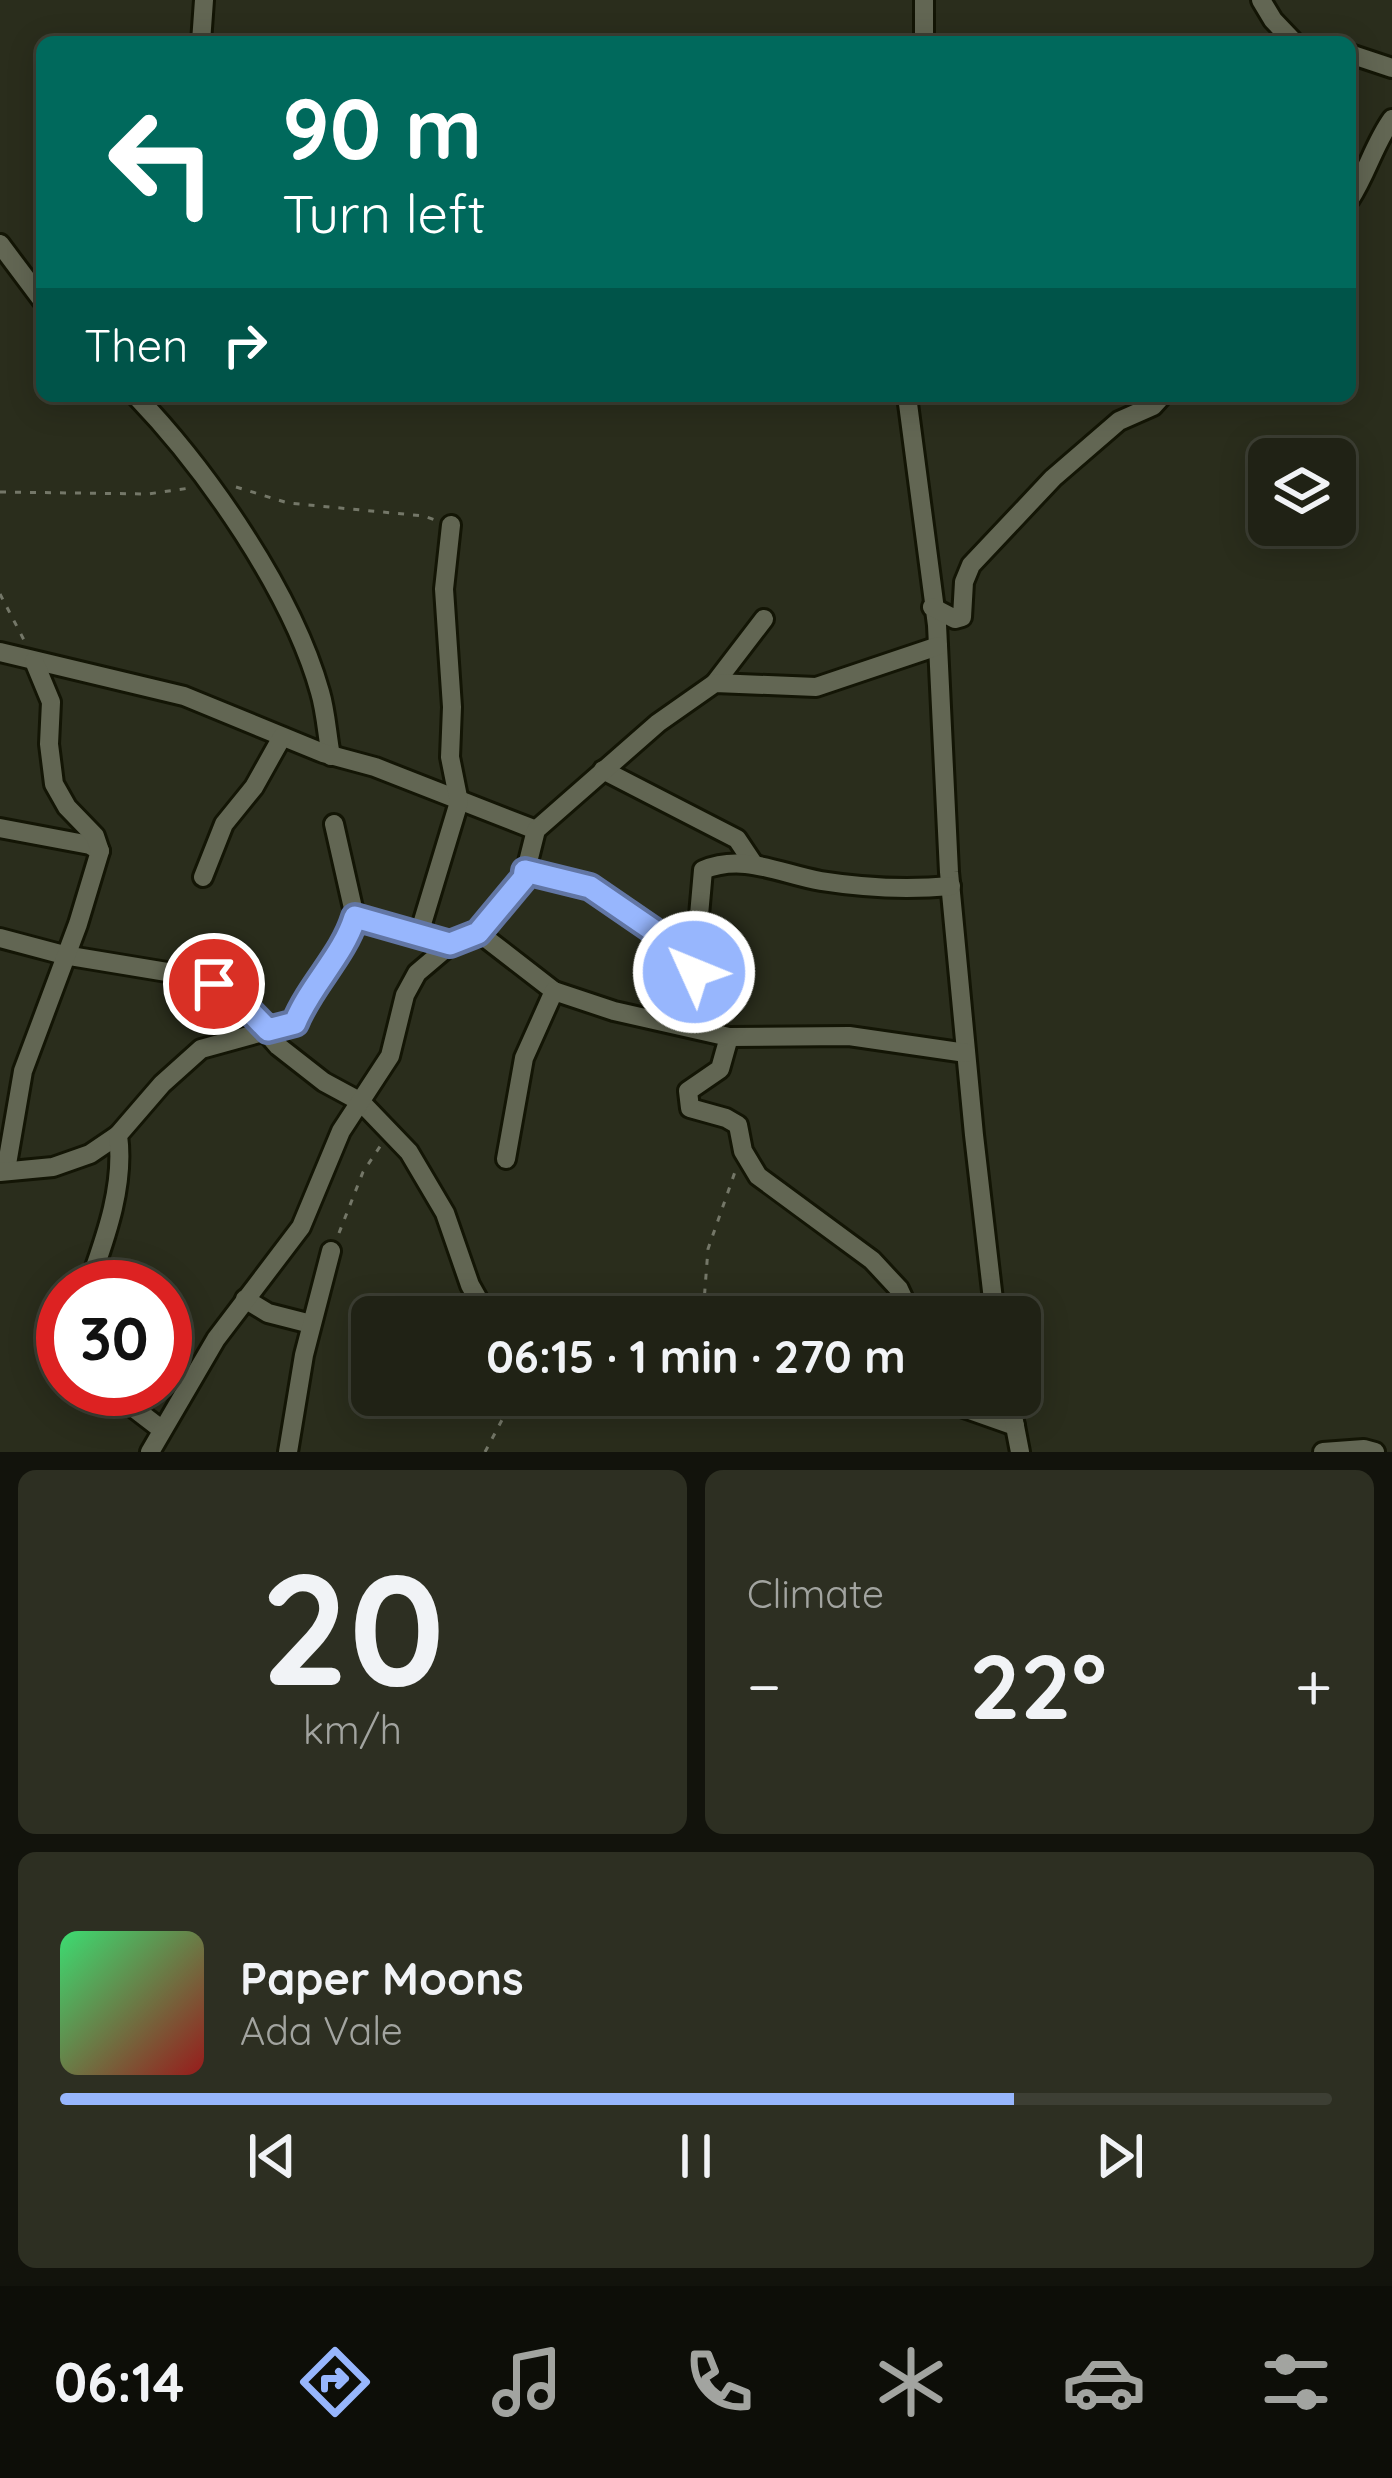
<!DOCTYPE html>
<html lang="en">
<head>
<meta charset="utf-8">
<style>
  body { margin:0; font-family:Quicksand,sans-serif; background:#2d2f22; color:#f1f3f6; height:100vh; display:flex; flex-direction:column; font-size:45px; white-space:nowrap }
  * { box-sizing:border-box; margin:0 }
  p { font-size:39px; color:#a2a4a0 }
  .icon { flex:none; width:66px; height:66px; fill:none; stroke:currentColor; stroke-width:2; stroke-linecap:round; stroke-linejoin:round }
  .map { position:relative; height:1452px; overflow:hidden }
  .sheet { display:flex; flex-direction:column; gap:18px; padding:18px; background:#12130c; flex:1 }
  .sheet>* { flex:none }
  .banner { position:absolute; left:36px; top:36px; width:1320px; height:366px; border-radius:18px; box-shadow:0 6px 30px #0003,0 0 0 3px #3d3f34; background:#00695c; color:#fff; overflow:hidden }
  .tools { position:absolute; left:1248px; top:438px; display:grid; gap:24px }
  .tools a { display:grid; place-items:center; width:108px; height:108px; border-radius:18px; background:#202215; box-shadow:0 6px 30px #0003,0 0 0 3px #3d3f34; font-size:60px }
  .speed { position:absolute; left:36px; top:1260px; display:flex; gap:24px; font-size:60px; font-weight:700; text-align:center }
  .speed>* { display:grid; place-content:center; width:156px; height:156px; border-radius:50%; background:#202215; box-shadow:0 6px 30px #0003,0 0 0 3px #3d3f34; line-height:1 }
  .speed .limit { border:18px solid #d22; background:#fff; color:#111 }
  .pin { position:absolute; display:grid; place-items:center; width:102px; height:102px; color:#fff; margin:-51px; border:6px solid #fff; border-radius:50%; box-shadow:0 3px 12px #0007 }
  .me { position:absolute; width:132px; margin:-66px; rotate:314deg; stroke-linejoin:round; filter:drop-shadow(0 0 9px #0008) }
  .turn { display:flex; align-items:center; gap:42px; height:252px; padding:0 48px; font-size:54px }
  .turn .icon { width:156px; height:156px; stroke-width:2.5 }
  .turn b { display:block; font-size:84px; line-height:102px }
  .then { display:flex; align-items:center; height:114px; padding:0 48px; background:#0003; gap:24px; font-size:45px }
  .big { font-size:90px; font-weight:800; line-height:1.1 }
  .sheet .card { flex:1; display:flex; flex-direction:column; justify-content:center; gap:18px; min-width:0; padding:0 42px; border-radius:18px; background:#2d2f22 }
  .sheet .dial { align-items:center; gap:0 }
  .dial b { font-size:156px; line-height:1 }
  .song { display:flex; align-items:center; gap:36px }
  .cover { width:144px; height:144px; border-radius:18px; background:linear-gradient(135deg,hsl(140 70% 55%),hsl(0 70% 35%)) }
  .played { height:12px; border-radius:6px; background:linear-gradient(90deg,#97b6fd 75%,#3d3f34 75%) }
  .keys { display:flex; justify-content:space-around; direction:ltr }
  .heat { display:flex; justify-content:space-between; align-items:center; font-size:66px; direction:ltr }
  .sheet .tiles { flex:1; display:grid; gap:18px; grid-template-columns:1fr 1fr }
  .card:last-child { grid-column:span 2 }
  .trip { position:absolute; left:351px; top:1296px; width:690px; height:120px; border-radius:18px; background:#202215; box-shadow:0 6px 30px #0003,0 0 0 3px #3d3f34; font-weight:800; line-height:120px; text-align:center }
  .tabs { display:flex; height:192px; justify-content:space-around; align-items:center; background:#0d0e08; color:#a2a4a0 }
  .tabs .icon { width:84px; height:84px }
  .tabs .selected { color:#97b6fd }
  .tabs b { font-size:54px; color:#f1f3f6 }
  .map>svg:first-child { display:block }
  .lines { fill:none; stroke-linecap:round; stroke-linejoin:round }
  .minor-casing { stroke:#131505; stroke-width:24 }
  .path { stroke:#747768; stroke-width:3; stroke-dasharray:6 9; stroke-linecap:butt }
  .minor { stroke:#626653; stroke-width:18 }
  .route-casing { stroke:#6276a4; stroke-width:30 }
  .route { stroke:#97b6fd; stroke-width:21 }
</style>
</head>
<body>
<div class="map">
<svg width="1392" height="1452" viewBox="0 0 1392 1452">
  <rect width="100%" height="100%" fill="#2a2d1c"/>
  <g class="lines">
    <g class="minor-casing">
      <g id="minor">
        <path d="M924,0V42"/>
        <path d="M1261,0L1273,20L1294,42"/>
        <path d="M201,42L204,0"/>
        <path d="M1350,54L1392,68"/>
        <path d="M1350,199C1367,173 1374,144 1392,119"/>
        <path d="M0,244L42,300"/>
        <path d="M136,396C207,470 292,592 320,692C326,712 327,735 331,756"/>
        <path d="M907,396L937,625L949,872L974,1135L995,1317"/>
        <path d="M932,607L955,619L962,617L964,582L971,565L1053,478L1119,421L1153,406L1162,396"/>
        <path d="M0,652L184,696L323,753L375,767L536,830"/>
        <path d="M715,683L764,619"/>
        <path d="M603,770L737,839L753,863"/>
        <path d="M0,828L90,845L100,851"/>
        <path d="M525,871L590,887L676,946L694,972"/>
        <path d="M203,877L224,824L254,787L282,737"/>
        <path d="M355,917L450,945"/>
        <path d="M479,933L554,991"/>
        <path d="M419,934L459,802L450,757L452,707L444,589L451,525"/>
        <path d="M0,938L64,955L179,974L214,984L239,1001L278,1046L324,1082L361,1102L409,1152L445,1213L470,1285L488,1317"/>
        <path d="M698,1028L694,972L703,870C744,853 780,874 821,881C865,888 906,890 951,886"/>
        <path d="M729,1037L720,1069L688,1091L690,1108L726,1118L738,1125L743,1151L758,1176L872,1260L899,1289L912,1317"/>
        <path d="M506,1159L524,1058L554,991L614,1011L729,1037L849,1036L966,1053"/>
        <path d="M6,1170L23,1071L78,924L100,851L95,836L67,807L54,784L49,744L51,702L34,661"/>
        <path d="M0,1172L53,1167L90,1154L118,1135"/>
        <path d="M88,1287C105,1239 125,1186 118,1135L162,1084L201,1049L295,1023L305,998L348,941L355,917L334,824"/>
        <path d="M245,1299L268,1313L311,1324"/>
        <path d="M109,1389L161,1429"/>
        <path d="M511,1395L514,1405"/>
        <path d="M927,1395L1015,1426"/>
        <path d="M1009,1395L1020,1452"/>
        <path d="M150,1452L216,1339L301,1227L341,1131L390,1056L405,995L417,973L450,945L479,933L524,878L536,830L658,723L715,683L816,687L938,646"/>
        <path d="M288,1452L304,1355L331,1251"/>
        <path d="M1323,1452L1364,1449L1375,1452"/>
      </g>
    </g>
    <g class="path">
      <path d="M236,487L288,503L424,516L438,521"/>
      <path d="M0,492L148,494L190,488"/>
      <path d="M0,594L24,640"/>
      <path d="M339,1233L363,1172L381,1145"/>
      <path d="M687,1317L704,1302L708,1249L736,1169"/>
      <path d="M485,1452L503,1418"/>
    </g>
    <use href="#minor" class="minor"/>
  </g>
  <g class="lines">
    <g class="route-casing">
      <path id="route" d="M214,984L239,1000L268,1030L295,1023C311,984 343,956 355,917L450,944L478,933L524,878L525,871L590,887L676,946L694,972"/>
    </g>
    <use href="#route" class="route"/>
  </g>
</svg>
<div class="tools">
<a><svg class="icon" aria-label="layers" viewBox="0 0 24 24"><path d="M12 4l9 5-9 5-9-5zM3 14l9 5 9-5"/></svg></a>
</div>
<div class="speed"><div class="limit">30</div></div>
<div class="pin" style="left:214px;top:984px;background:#d93025"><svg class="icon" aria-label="arrive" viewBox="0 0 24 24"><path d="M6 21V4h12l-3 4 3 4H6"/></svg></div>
<svg class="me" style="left:694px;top:972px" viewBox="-20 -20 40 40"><circle r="17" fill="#97b6fd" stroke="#fff" stroke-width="3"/><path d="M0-11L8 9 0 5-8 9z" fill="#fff"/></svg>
<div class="trip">06:15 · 1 min · 270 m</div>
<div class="banner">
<div class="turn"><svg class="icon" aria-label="left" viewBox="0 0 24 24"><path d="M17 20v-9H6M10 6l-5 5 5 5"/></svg><div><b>90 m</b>Turn left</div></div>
<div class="then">Then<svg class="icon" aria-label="right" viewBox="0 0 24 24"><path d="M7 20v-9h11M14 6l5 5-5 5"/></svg></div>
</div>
</div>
<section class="sheet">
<div class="tiles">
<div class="card dial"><b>20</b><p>km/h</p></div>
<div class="card"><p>Climate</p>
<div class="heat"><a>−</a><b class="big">22°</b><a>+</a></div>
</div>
<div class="card">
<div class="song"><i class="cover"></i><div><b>Paper Moons</b><p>Ada Vale</p></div></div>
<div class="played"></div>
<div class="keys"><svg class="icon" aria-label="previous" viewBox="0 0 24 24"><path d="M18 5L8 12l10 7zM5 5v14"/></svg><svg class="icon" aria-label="pause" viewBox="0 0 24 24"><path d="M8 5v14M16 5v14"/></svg><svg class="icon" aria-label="next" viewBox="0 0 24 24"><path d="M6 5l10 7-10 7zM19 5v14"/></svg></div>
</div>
</div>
</section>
<nav class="tabs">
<b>06:14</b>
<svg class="icon selected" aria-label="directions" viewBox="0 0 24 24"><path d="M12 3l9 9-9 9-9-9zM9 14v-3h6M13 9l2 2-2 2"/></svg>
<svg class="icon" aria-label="music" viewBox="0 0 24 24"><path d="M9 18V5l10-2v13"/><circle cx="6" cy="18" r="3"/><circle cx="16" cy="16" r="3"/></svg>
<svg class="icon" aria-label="phone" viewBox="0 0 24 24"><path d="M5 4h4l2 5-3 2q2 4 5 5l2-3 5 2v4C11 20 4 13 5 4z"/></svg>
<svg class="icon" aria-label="climate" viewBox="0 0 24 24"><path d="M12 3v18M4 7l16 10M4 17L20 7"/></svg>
<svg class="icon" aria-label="car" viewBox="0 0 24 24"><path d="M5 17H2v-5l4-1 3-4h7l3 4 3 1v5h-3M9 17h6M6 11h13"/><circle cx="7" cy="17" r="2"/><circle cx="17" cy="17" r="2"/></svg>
<svg class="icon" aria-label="filters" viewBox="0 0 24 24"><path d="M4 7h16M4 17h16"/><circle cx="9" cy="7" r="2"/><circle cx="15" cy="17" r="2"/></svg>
</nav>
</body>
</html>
